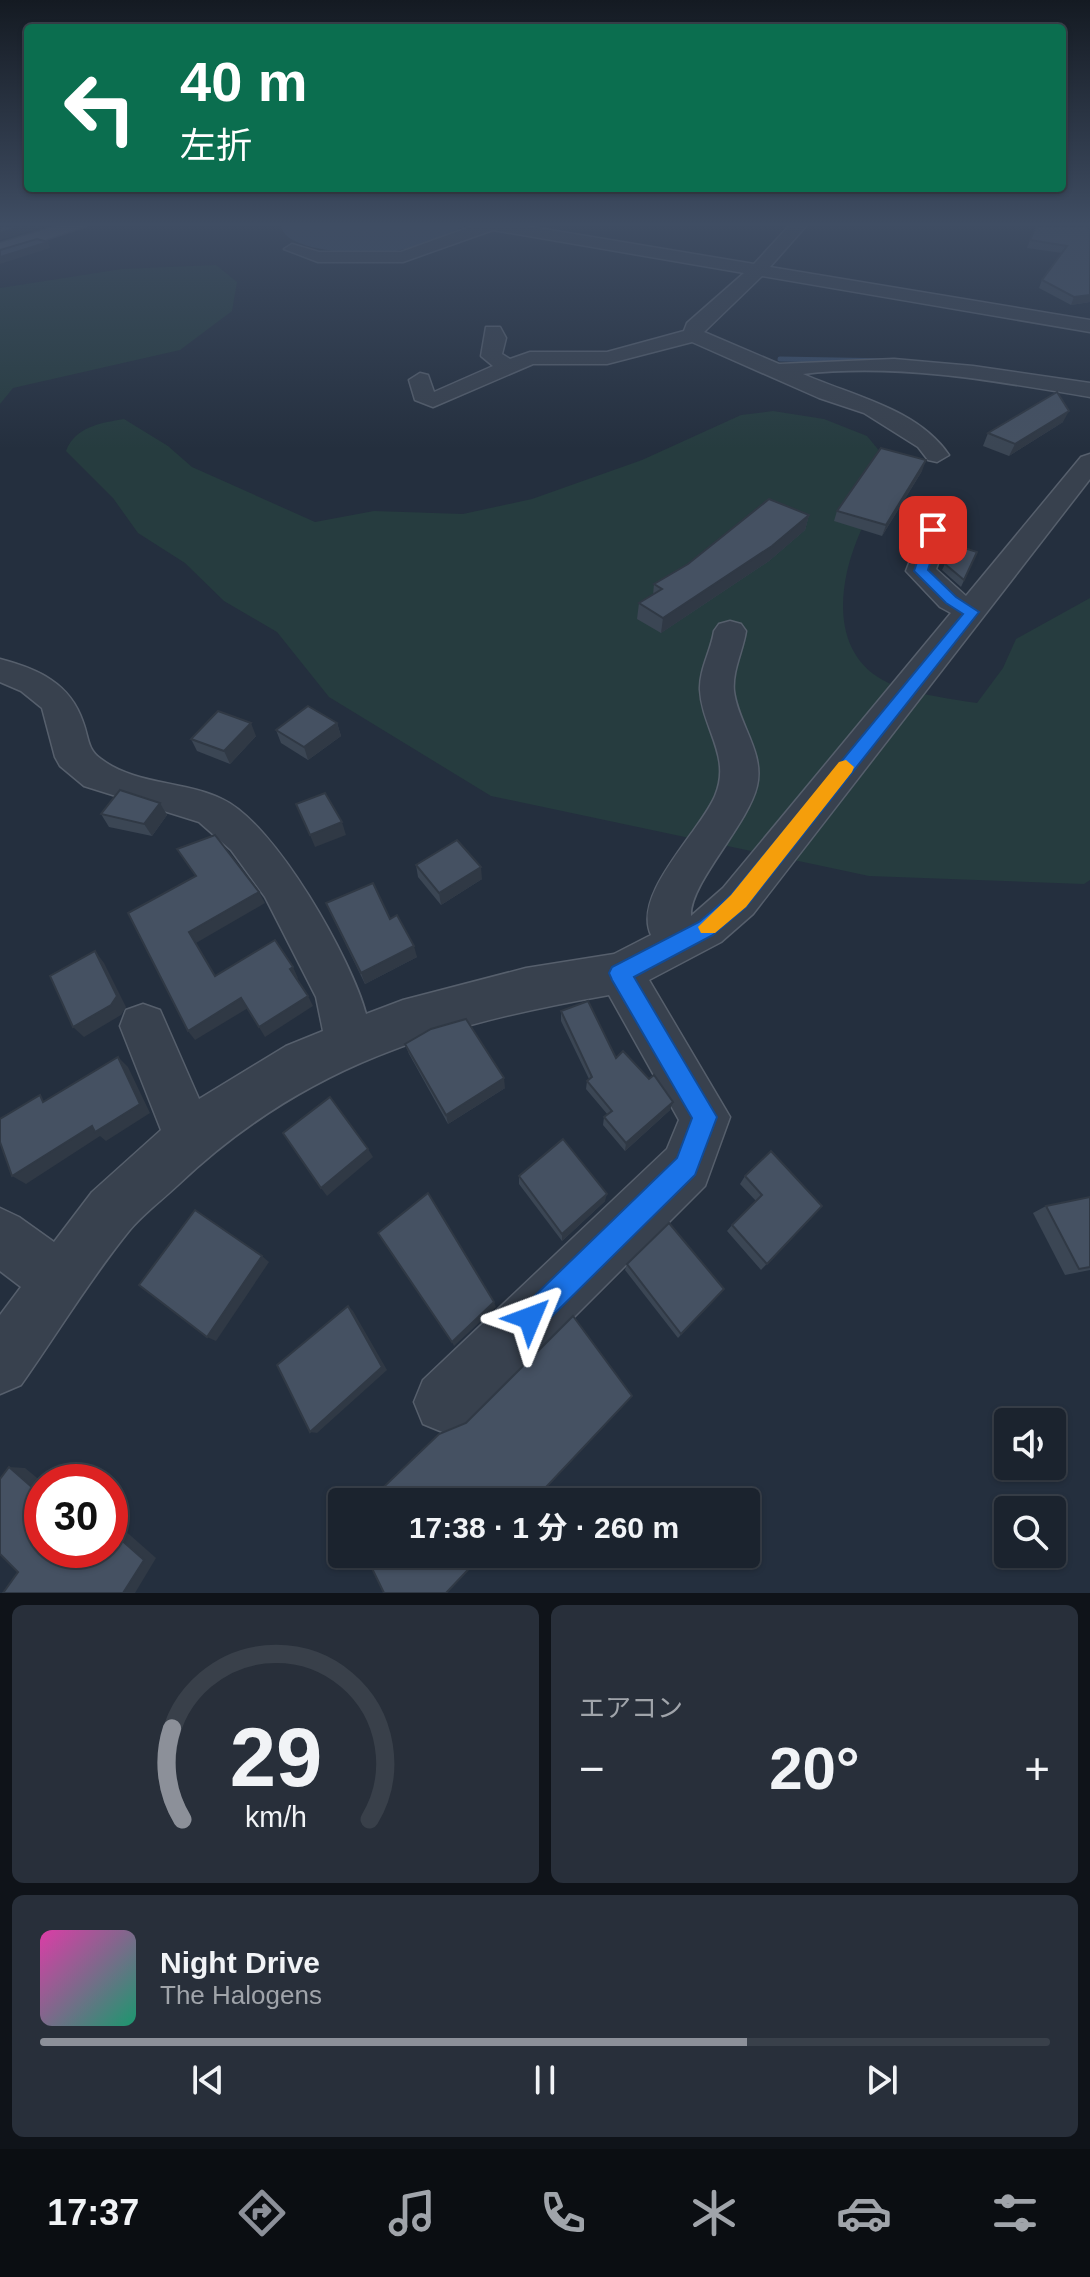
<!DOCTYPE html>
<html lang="ja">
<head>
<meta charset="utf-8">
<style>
  body { margin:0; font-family:Helvetica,"Noto Sans JP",sans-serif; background:#282f3a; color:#f1f3f6; height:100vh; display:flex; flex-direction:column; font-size:30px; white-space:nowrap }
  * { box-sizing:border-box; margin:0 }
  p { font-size:26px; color:#a0a4aa }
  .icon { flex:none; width:44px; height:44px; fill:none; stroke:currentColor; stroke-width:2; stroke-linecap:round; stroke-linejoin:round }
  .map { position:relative; height:1593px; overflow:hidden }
  .details { display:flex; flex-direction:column; gap:12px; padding:12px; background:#0f1319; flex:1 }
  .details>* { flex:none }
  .top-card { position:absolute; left:24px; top:24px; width:1042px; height:168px; border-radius:8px; box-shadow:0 2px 6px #0004,0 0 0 2px #39404a; background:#0b6e4f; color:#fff; overflow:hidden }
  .tools { position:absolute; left:994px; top:1408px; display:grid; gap:16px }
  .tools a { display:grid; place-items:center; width:72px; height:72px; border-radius:8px; background:#1b232e; box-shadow:0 2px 6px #0004,0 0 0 2px #39404a; font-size:40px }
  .speed { position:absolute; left:24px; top:1464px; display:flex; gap:16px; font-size:40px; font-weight:700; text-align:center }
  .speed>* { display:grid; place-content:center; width:104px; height:104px; border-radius:50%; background:#1b232e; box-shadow:0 2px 6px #0004,0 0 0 2px #39404a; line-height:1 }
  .speed .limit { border:12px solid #d22; background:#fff; color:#111 }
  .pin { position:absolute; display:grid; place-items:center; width:68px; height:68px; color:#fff; margin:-34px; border-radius:16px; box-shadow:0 4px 12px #0006 }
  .me { position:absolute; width:88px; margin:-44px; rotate:46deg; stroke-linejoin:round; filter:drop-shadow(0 0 6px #0008) }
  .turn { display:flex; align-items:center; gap:28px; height:168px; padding:0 24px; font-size:36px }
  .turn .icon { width:104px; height:104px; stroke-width:2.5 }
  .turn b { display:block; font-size:56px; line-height:68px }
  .big { font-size:60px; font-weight:700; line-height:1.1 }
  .details .widget { flex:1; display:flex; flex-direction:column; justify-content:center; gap:12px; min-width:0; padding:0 28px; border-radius:12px; background:#282f3a }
  .details .dial { align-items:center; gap:0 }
  .dial svg { height:208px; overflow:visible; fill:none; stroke:#39404a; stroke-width:7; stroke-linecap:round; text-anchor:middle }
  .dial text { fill:#f1f3f6; stroke:none }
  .song { display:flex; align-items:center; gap:24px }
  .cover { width:96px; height:96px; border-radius:12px; background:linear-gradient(135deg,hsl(320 70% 55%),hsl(160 70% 35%)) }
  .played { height:8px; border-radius:4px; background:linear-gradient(90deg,#8c9099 70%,#39404a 70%) }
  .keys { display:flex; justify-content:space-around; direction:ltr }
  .heat { display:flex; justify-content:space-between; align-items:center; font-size:44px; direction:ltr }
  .details .tiles { flex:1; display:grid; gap:12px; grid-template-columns:1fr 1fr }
  .widget:last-child { grid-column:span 2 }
  .trip { position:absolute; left:328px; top:1488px; width:432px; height:80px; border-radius:8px; background:#1b232e; box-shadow:0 2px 6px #0004,0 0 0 2px #39404a; font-weight:700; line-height:80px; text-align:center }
  .tabs { display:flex; height:128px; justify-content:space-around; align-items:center; background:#0b0e12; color:#a0a4aa }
  .tabs .icon { width:56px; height:56px }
  .tabs .selected { color:#8c9099 }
  .tabs b { font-size:36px; color:#f1f3f6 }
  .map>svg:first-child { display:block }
  .green { fill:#263c3f }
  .water { fill:#394c67 }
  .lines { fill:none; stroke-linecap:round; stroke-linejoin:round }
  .stream { stroke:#394c67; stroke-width:5 }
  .minor-casing { stroke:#565f6c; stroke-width:3 }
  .major-casing { stroke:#414a57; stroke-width:3 }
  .minor { fill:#38414e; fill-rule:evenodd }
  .major { fill:#56606e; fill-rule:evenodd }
  .wall { fill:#3b4654 }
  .shaded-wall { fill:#303945 }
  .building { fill:#455162; stroke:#303945; stroke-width:2 }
  .route { fill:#1a73e8; stroke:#114b97; stroke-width:2 }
  .slow { fill:#f59e0b }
</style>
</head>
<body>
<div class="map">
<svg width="1090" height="1593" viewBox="0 0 1090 1593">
  <rect width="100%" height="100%" fill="#242f3e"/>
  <g class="green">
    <path d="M216,265L237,282L232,311L180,350L13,388L0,404V288L122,269Z"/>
    <path d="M773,411L824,419L867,436L886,459C879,495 870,508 857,540C838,587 832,650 881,679C904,693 950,699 977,703L1003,668L1016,639L1090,598V880L1084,884L869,876L491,796L329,697L277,632L224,601L185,563L138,533L113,498L66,451C75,427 100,423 124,419L168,446L192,467L315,522L374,511L463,514L532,499L642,460L741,415Z"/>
  </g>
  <path class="water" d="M281,226H466C443,235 420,247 395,251C371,255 286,254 281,226Z"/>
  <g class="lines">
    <path class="stream" d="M780,359L893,361"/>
    <g class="minor-casing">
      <g id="minor">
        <path d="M473,226H526L754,264L789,226H806L770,267L1090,320V332L762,276L704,332L779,364L894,359L973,366L1090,383V397C996,381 898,363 803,374C852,396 917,408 949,455L937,462L928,460L918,447L864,413L819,398L692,342L607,364H533L433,407L415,400L409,380L420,373L428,375L434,392L493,366L481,356L486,327H500L506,338L502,354L510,359L530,352H607L684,331L687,323L744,273L493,230L403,262H318L284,249L292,244L319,252H401Z"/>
        <path d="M1090,454V479L753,914L721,942L649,980L730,1117L705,1186L467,1424L445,1433L423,1424L414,1402L423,1380L667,1149L679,1120L609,995C440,1025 305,1064 178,1185C162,1200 143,1214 129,1231C90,1279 57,1334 21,1385L0,1394V1315L21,1287L0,1271V1208L19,1217L54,1242L92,1192L161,1130L120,1026L126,1010L143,1004L160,1010L199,1099L286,1046L323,1031L316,997L265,897L231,850L199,822L84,786L60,766L55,757L42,708L21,691L0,682V659C38,669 70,683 83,722C89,738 87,749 101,759C135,785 185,781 222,799C275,823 352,960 366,1014L403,1000L526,968L614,954L651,935C632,894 699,833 715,796C732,757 702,728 700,690C699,670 711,651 714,631L719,624L730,621L741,624L746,631C743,651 732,671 734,691C738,724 765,752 757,786C748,825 689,884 691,916L723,888L951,613L940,607L906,571L918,540V508L922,502H940C954,521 943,550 936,569L966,596L1081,457Z"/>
      </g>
    </g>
    <g class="major-casing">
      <path id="major" d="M57,226H86L0,255V243Z"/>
    </g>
    <use href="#minor" class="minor"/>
    <use href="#major" class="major"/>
  </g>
  <g class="wall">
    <path d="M1090,228V302L1071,305L1039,288L1042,280L1062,253L1027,248L1030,240Z"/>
    <path d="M1063,422L1009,456L983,446L988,433Z"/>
    <path d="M922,471L882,536L834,521L837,511Z"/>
    <path d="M809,515L805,530L769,561L661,633L637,619L639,603L653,595L654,584Z"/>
    <path d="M977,552L961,587L942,570L945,564Z"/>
    <path d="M337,723L341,736L308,760L281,743L276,730Z"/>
    <path d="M256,736L230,764L197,751L191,739Z"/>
    <path d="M160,803L167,815L152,836L109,827L101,814Z"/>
    <path d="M416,865L482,879L441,905L418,877Z"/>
    <path d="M326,903L390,919L417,957L365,984L331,914Z"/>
    <path d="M561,1011L616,1058L670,1110L625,1151L603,1125L604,1117L608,1115L586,1089L587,1081L589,1079L561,1021Z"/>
    <path d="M405,1044L505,1088L448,1124L409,1054Z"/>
    <path d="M519,1176L605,1201L562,1241L519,1184Z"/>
    <path d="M745,1176L822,1206L761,1270L727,1231L732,1225L756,1201L740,1184Z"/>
    <path d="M1090,1197V1270L1065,1275L1033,1213L1046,1206Z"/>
    <path d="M627,1264L724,1289L678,1338L625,1270Z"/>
  </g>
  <g class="shaded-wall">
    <path d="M25,226H48L0,240V233Z"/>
    <path d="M48,242L50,248L0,264V257Z"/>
    <path d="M1090,295V302L1071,305L1074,297Z"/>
    <path d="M1069,411L1063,422L1009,456L1015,444Z"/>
    <path d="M926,460L922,471L882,536L886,525Z"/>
    <path d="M809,515L805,530L769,561L661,633L663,618Z"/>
    <path d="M251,723L256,736L230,764L224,751Z"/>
    <path d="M337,723L341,736L308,760L304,747Z"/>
    <path d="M160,803L167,815L152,836L144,824Z"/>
    <path d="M342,822L346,835L315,847L310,835Z"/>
    <path d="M481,867L482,879L441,905L439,893Z"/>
    <path d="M259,892L265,903L196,943L189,932Z"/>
    <path d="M414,946L417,957L365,984L361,973Z"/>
    <path d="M95,951L104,963L126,1007L121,1015L84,1037L73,1027Z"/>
    <path d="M293,967L298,978L295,980L290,969Z"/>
    <path d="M308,996L313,1006L265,1037L259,1027Z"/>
    <path d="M241,998L248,1008L195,1040L188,1031Z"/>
    <path d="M118,1057L128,1067L150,1113L106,1141L100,1136L26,1184L12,1176Z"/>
    <path d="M504,1078L505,1088L448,1124L446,1115Z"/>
    <path d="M673,1102L670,1110L625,1151L626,1143Z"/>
    <path d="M368,1149L373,1157L327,1196L321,1188Z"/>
    <path d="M607,1194L605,1201L562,1241V1234Z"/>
    <path d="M262,1256L269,1262L216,1341L207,1337Z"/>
    <path d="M494,1302L496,1307L454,1346L452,1342Z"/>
    <path d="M348,1306L353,1311L387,1370L317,1433L310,1432Z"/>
    <path d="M9,1467L25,1468L42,1482V1496Z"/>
    <path d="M122,1528L156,1558L135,1593H123L110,1530V1529Z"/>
  </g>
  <g class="building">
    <path d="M0,226H25L0,233Z"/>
    <path d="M1036,226H1083L1090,228V295L1074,297L1042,280L1067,246L1030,240Z"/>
    <path d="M37,239L48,242L0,257V250Z"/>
    <path d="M1057,392L1069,411L1015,444L988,433Z"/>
    <path d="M881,448L926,460L886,525L837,511Z"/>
    <path d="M769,499L809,515L772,546L663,618L639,603L662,589L654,584L688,564Z"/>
    <path d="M955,545L977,552L964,580L945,564Z"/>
    <path d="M308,706L337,723L304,747L276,730Z"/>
    <path d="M218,711L251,723L224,751L191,739Z"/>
    <path d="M120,790L160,803L144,824L101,814Z"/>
    <path d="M325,793L342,822L310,835L296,804Z"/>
    <path d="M215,835L259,892L189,932L215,976L275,940L293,967L290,969L308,996L259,1027L241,998L188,1031L128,913L196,876L177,849Z"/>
    <path d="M457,840L481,867L439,893L416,865Z"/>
    <path d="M373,883L390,919L397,915L414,946L361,973L326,903Z"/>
    <path d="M95,951L117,996L111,1005L73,1027L50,976Z"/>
    <path d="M588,1001L616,1058L623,1051L649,1079L654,1075L673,1102L626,1143L604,1117L612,1111L587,1081L592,1077L561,1011Z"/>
    <path d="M466,1019L504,1078L446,1115L405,1044L431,1029Z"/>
    <path d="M118,1057L140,1104L95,1132L92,1126L12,1176L0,1142V1119L40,1095L43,1102Z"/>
    <path d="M330,1097L368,1149L321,1188L283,1133Z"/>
    <path d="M563,1139L607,1194L562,1234L519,1176Z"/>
    <path d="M771,1151L822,1206L767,1264L732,1225L762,1195L745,1176Z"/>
    <path d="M428,1193L494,1302L452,1342L378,1233Z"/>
    <path d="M1090,1197V1267L1079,1269L1046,1206Z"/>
    <path d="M195,1210L262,1256L207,1337L139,1285Z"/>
    <path d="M669,1223L724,1289L681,1334L627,1264Z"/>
    <path d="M348,1306L382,1367L310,1432L277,1365Z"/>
    <path d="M573,1316L632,1396L532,1502H368L439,1434L466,1423Z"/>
    <path d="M9,1467L42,1496V1550H110V1530L144,1560L123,1593H3L18,1572L0,1554V1479Z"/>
    <path d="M365,1554H483L446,1593H384Z"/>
  </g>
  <linearGradient id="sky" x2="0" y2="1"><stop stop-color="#141a22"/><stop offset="0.5" stop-color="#3f4d63"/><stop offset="1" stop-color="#3f4d63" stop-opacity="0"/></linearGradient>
  <rect width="1090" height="449" fill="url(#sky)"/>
  <path class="route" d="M929,528L940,530L928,570L956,597L979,612L746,907L713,935L634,977L717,1117L695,1175L540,1328L530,1332L521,1328L516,1318L521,1309L677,1158L692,1118L612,980L609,973L612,967L699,922L731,895L963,614L946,603L914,571Z"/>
  <path class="slow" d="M846,760L854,767L852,772L746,907L715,933H701L698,927L731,895L839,762Z"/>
</svg>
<div class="tools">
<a><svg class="icon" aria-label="sound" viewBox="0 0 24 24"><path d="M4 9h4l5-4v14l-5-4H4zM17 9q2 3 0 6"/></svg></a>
<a><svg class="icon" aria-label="search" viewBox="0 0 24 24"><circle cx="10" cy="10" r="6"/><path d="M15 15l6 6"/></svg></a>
</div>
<div class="speed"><div class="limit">30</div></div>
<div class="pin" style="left:933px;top:530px;background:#d93025"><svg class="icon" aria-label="arrive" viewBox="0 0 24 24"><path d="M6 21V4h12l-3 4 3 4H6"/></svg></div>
<svg class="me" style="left:530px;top:1318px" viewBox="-20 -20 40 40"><path d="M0-17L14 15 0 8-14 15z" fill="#1a73e8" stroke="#fff" stroke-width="4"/></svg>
<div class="trip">17:38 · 1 分 · 260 m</div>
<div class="top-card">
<div class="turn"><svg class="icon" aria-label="left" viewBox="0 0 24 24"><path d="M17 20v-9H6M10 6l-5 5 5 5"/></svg><div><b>40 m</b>左折</div></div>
</div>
</div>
<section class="details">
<div class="tiles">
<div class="widget dial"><svg viewBox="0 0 100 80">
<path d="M14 69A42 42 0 1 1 86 69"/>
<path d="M14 69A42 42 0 0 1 10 34" stroke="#8c9099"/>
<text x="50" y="56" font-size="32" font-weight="700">29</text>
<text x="50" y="72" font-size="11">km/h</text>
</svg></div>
<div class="widget"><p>エアコン</p>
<div class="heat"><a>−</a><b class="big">20°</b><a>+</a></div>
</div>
<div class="widget">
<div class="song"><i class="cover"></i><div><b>Night Drive</b><p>The Halogens</p></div></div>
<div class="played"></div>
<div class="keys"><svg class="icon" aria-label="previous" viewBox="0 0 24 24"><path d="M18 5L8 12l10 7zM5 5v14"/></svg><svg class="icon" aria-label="pause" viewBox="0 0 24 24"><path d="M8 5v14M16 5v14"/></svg><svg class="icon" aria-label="next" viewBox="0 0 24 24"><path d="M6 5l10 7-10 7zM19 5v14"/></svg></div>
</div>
</div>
</section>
<nav class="tabs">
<b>17:37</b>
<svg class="icon selected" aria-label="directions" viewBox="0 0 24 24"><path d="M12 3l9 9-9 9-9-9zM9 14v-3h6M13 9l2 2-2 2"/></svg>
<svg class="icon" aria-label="music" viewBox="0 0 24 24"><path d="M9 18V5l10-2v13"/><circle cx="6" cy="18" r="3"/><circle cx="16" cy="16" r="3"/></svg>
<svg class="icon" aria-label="phone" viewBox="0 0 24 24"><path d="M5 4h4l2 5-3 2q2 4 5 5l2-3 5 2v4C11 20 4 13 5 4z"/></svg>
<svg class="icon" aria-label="climate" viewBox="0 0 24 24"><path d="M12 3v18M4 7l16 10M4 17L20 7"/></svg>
<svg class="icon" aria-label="car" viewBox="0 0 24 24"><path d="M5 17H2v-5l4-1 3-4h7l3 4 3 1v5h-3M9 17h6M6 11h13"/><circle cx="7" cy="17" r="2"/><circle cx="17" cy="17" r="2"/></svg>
<svg class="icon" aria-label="filters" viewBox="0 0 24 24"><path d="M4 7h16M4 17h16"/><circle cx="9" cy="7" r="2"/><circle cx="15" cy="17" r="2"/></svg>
</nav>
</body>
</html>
